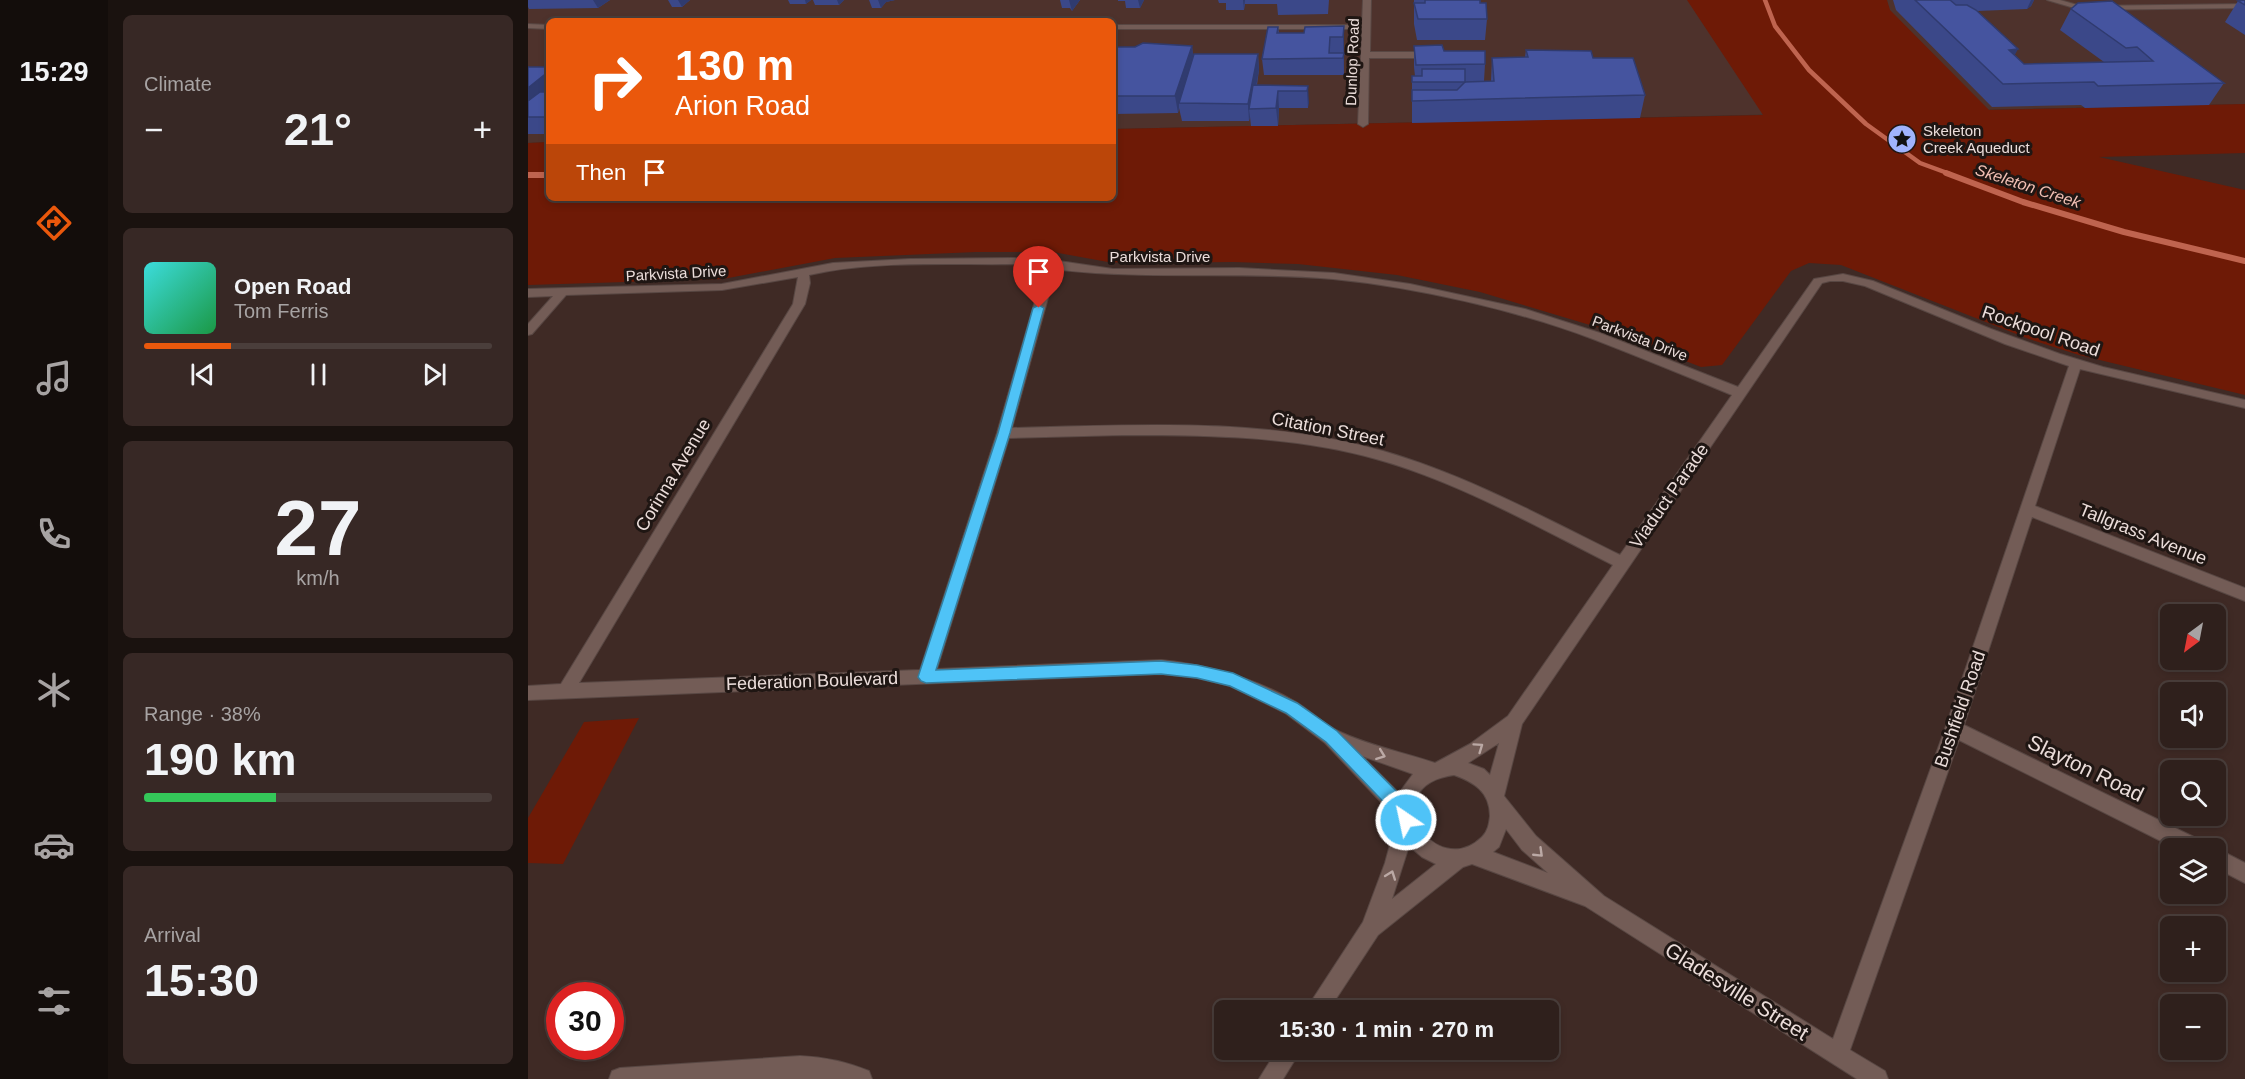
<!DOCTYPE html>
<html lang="en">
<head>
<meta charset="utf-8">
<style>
  body { margin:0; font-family:Arial,sans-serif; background:#372825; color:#f1f3f6; height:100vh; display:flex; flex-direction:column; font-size:22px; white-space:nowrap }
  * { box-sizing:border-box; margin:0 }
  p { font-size:20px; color:#a7a3a3 }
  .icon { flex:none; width:33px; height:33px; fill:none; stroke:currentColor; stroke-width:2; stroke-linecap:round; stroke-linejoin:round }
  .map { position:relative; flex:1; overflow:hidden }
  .panel { display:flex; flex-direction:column; gap:15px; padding:15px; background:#1a120f; width:420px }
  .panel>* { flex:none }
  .hud { position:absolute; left:18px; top:18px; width:570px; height:183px; border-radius:9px; box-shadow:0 3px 9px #0003,0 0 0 2px #4a3e3b; background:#ea580c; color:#fff; overflow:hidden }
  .needle { width:39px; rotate:212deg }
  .tools { position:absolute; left:1632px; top:604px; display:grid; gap:12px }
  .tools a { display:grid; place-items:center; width:66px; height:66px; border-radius:9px; background:#2f201c; box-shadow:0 3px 9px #0003,0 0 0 2px #4a3e3b; font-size:30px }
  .speed { position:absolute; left:18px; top:982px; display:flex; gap:12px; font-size:30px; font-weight:700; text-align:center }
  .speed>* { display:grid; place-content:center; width:78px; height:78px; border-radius:50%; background:#2f201c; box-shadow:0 3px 9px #0003,0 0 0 2px #4a3e3b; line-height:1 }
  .speed .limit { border:9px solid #d22; background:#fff; color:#111 }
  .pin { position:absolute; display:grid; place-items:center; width:51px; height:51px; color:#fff; margin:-62px -26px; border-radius:50% 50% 50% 0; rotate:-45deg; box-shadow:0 0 6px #0007 }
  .pin .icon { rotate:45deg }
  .me { position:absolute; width:66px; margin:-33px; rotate:326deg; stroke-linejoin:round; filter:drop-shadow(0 0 4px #0008) }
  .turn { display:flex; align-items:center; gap:21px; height:126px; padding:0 30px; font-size:27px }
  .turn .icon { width:78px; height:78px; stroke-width:2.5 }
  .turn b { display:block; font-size:42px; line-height:51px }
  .then { display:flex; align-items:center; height:57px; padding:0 30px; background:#0003; gap:12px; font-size:22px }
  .big { font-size:45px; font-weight:800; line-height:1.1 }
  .panel .widget { flex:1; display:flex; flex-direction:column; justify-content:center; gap:9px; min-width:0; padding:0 21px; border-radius:9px; background:#372825 }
  .panel .dial { align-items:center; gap:0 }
  .dial b { font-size:78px; line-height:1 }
  .song { display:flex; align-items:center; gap:18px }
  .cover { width:72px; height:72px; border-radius:9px; background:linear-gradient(135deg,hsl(180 70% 55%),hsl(140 70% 35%)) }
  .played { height:6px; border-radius:3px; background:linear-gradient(90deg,#ea580c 25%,#4a3e3b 25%) }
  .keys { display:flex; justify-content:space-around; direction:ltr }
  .heat { display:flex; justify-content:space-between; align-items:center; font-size:33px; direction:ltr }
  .charge { height:9px; border-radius:4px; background:linear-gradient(90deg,#34c759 38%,#4a3e3b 0) }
  .trip { position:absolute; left:686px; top:1000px; width:345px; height:60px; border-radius:9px; background:#2f201c; box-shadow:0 3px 9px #0003,0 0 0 2px #4a3e3b; font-weight:800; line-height:60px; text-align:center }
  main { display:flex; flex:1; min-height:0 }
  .tab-bar { display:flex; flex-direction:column; width:108px; justify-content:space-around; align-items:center; background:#130d0b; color:#a7a3a3 }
  .tab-bar .icon { width:42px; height:42px }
  .tab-bar .current { color:#ea580c }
  .tab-bar b { font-size:27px; color:#f1f3f6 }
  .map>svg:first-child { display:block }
  .built { fill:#4e322c }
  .green { fill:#6e1a06 }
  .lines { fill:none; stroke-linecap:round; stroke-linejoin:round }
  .stream-far1 { stroke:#bf644f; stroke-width:4.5 }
  .stream { stroke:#bf644f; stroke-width:6 }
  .minor-casing { stroke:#584743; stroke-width:2 }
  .minor { fill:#735c56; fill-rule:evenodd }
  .wall { fill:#3b4889 }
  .shaded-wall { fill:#303b6f }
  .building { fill:#45549f; stroke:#303b6f; stroke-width:1.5 }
  .oneway { stroke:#bba9a5 }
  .route { fill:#4fc3f7; stroke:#337fa1; stroke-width:1.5 }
  .labels { text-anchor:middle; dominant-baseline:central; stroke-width:6; stroke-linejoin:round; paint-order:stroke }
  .far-street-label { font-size:15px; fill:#ebddda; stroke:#1f1613 }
  .far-poi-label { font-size:15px; fill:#ebddda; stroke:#1f1613; text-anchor:start }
  .far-water-label { font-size:16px; font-style:italic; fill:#f2c0b4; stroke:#1f1613 }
  .street-label { font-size:18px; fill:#ebddda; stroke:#1f1613 }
  .near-street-label { font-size:21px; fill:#ebddda; stroke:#1f1613 }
</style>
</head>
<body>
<main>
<nav class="tab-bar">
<b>15:29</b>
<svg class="icon current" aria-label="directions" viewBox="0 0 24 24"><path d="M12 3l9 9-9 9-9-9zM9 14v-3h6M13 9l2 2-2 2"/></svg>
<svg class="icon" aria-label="music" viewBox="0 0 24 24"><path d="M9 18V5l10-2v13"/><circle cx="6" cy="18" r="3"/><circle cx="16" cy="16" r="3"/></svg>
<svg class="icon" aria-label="phone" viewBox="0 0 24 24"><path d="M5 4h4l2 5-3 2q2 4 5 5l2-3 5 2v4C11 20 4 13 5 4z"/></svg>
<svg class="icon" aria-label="climate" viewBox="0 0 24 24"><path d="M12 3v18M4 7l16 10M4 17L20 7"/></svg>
<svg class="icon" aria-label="car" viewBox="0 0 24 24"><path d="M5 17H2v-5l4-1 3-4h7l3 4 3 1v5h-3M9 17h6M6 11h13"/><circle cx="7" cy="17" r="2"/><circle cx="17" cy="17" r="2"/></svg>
<svg class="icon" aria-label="filters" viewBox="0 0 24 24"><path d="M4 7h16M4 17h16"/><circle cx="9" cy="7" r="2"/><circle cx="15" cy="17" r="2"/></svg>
</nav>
<section class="panel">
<div class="widget"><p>Climate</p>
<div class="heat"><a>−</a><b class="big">21°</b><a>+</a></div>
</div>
<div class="widget">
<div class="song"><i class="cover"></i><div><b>Open Road</b><p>Tom Ferris</p></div></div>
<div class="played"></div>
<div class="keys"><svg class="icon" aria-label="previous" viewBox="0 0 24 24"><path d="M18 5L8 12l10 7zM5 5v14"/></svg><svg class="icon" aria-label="pause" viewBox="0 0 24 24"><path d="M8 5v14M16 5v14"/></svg><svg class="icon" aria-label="next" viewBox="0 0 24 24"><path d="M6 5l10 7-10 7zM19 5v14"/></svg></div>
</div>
<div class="widget dial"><b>27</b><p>km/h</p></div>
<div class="widget"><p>Range · 38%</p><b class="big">190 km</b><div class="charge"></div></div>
<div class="widget"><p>Arrival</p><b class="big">15:30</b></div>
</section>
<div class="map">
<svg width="1717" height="1079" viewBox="0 0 1717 1079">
  <rect width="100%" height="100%" fill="#3f2a25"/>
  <path class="built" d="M0,0H1717V104L585,129V21H21V142L0,143Z"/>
  <g class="green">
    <path d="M1159,0H1359L1362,10L1461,110L1717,104V153L1571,157L1717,190V395L1551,355L1501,339L1313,265L1281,263L1263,271L1194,365L1173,367L1072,328L952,292L869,275L770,264L705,262L603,263L580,262L525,252H448L307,258L195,279L0,285V143L21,142V198H585V129L1235,115Z"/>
    <path d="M111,718L35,864L0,863V818L56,722Z"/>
  </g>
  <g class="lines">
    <path class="stream-far1" d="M1237,0L1247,26L1281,70L1338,124L1392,163L1422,174"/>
    <g class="stream">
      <path d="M1418,173L1495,202L1596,232L1717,261"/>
      <path d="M0,175H21"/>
    </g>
    <g class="minor-casing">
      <g id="minor">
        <path d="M835,0H843L842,52H904L908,55L904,58H841L840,124L835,127L830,124L834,29H585V25H834Z"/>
        <path d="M1519,0H1532L1553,6L1717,4V8L1553,10Z"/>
        <path d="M0,24L21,25V29L0,28Z"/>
        <path d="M486,258L531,261L585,269L711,268L806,273L882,284L997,309L1072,333L1210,387L1286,279L1315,274L1345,281L1463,329L1532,354L1575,367L1717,400V408L1552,369L1507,506L1717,588V601L1504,517L1436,725L1676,842L1679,849H1649L1431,740L1322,1050L1357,1071L1360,1079H1329L1057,906L944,864L935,867L850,935L800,1011H777L835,922L857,863L869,819L797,743L757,713L702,686L669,678L633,674L0,700V686L33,684L265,304L270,277L194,290L38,295L4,334L0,335V324L25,296L0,297V289L194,284L305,263L382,259ZM486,264L523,268L511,287L469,433L392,670L51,683L277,304L282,283L281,275C347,260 419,265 486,264ZM533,270C624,280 714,271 805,279C887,287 988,310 1065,339C1112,357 1158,376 1204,395L1092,555C1015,517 938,475 855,451C736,417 607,425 484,428L523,287ZM1302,281H1315L1337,286L1477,344L1541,366L1417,729L1305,1039L1076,896L1008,836L976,796L994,724L1294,283ZM595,435C679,435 767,436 848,459C931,482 1009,527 1085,565L980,716L942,744L907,763C875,752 841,746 810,731C795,724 783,711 768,702C726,678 682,665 633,660L409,669L481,438ZM971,743L962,775L956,769L940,763ZM834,756L885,774L871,793ZM926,775C946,782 962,792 962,816C961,824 960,831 954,837C907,883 845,786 926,775ZM978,829L994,850L1020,873L965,852L971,847ZM881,846L894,857L908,864L864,899Z"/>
        <path d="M1688,848L1717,863V883L1688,868Z"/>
        <path d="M749,1050H773L755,1079H731Z"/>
        <path d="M272,1056C296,1057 319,1062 341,1071L344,1079H81L84,1071L92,1068Z"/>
      </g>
    </g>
    <use href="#minor" class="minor"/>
  </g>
  <g class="wall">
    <path d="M0,0H82L70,8L1,9L0,7Z"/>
    <path d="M140,0H162L154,7H144Z"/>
    <path d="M260,0H283L278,4H262Z"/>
    <path d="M285,0H316L311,5H287Z"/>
    <path d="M341,0H367L358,2L353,8H344Z"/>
    <path d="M530,0H552L544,11L542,8H534L532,0Z"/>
    <path d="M590,0H616L612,8H598L597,1H590Z"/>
    <path d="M690,0H801L800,14L750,15L749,4H717L716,10H698V3H691Z"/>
    <path d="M886,0H952L959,19L957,40H889L886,24Z"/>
    <path d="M1365,0H1506L1503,6L1499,9L1449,11L1487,55L1496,64L1576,62L1532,30L1543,9L1696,83L1681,105L1557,108L1553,105L1464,107L1368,10Z"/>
    <path d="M1717,0V35L1697,22L1710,1Z"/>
    <path d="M816,26V75H736L734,59L750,27L751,33H776Z"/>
    <path d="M664,46L665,56L730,54L731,70L729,85L780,86V108H751L750,126H723L722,117L721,121H654L651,108L650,113L585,114V48Z"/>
    <path d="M886,46L916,51L957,64L956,81H963L964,58L997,57L998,50L1065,58L1117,95L1112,118L884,123V76H887L886,67Z"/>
    <rect x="0" y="67" width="21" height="67"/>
  </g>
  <g class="shaded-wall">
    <path d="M65,0H82L70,8Z"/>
    <path d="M150,0H162L154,7Z"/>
    <path d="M277,0H283L278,4Z"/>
    <path d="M309,0H316L311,5Z"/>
    <path d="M350,0H367L358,2L353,8Z"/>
    <path d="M541,0H552L544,11Z"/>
    <path d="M610,0H616L612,8Z"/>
    <path d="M715,0H717L716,10Z"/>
    <path d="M1503,0H1506L1503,6L1499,9Z"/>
    <path d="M816,26V75L815,37Z"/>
    <path d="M664,46L666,62L651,103V108L650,113L647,96Z"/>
    <path d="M1490,49L1479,70L1481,50Z"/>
    <path d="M730,54L731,70L724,109H721L722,117L721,121L720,104Z"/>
    <path d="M21,71V86H20L21,88V97L0,114V88Z"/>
    <path d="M780,86L781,103L780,108L779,91Z"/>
    <path d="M750,91L751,108L750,126L748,108Z"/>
  </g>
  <g class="building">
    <path d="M897,0H952V3H958L959,19H890L886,3H897Z"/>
    <path d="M1387,0H1422L1428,5H1439L1448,10L1490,49L1481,50L1496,64L1625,61L1609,47L1598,48L1543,9L1550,3L1584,1L1696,83L1570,86L1566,82L1475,84Z"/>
    <path d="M1717,0V5L1710,1Z"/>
    <path d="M816,26L815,37H802L801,53H816L815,58L734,59L740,27H750L749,33H776L777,27Z"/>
    <path d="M615,43L664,46L647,96H585V47H607Z"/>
    <path d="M914,45L916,51H957V64L888,65L886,46Z"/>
    <path d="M998,50L1063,51L1065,58H1105L1117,95L884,101V90H929L937,82L966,81L964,58L1000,57Z"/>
    <path d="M666,54H730L720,104L651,103Z"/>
    <path d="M0,67H21V71L0,88Z"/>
    <path d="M894,69H937V82H884V76H894Z"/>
    <path d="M725,85L780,86L779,91H750L748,108L721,109Z"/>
    <path d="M12,92H21V117H0V101Z"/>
  </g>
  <defs><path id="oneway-chevron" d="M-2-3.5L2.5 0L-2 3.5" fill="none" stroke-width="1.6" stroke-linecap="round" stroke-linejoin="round" transform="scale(1.5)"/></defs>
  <g class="oneway">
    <use href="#oneway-chevron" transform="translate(951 747) rotate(-35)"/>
    <use href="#oneway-chevron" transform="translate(853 755) rotate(21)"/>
    <use href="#oneway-chevron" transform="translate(1011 853) rotate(44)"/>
    <use href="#oneway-chevron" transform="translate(863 875) rotate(-70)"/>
  </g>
  <path class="route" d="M511,305L516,308L482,433L408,670L633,661L669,665L705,673L769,703L809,731L883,806L886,820L884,826L878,829L872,826L869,816L798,742L758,713L702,686L669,678L633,674L398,683L393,681L390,677L470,433L505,308Z"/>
  <defs>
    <g id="sight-disc" transform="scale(1.5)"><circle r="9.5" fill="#a0b3fd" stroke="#1f1613"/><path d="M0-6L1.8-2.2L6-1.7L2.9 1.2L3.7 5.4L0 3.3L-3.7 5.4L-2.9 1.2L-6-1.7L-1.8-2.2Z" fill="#111"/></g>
  </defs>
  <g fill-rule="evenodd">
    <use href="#sight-disc" x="1374" y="139"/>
  </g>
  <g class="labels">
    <g class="far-street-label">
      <text transform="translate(824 62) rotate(-88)">Dunlop Road</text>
      <text x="632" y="256">Parkvista Drive</text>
      <text transform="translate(148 273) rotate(-3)">Parkvista Drive</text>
      <text transform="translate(1112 338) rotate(21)">Parkvista Drive</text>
    </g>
    <g class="far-poi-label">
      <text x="1395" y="130">Skeleton<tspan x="1395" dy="17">Creek Aqueduct</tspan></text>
    </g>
    <g class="far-water-label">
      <text transform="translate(1500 186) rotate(18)">Skeleton Creek</text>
    </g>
    <g class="street-label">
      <text transform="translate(1513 331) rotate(19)">Rockpool Road</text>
      <text transform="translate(800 429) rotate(11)">Citation Street</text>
      <text transform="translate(145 475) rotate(-59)">Corinna Avenue</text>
      <text transform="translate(1141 496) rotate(-55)">Viaduct Parade</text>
      <text transform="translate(1615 534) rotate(22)">Tallgrass Avenue</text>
      <text transform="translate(284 681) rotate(-2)">Federation Boulevard</text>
      <text transform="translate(1432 709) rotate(-71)">Bushfield Road</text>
    </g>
    <g class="near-street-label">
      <text transform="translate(1558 768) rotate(26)">Slayton Road</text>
      <text transform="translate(1209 991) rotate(32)">Gladesville Street</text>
    </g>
  </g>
</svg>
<div class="tools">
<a><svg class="needle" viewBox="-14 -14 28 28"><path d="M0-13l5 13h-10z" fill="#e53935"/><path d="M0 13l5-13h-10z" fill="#a7a3a3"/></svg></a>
<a><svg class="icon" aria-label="sound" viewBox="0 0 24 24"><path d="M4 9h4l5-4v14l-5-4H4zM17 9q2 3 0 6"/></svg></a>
<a><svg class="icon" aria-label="search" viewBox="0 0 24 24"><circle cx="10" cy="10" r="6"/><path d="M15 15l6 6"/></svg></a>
<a><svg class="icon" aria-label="layers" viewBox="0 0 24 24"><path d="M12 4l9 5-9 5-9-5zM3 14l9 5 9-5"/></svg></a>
<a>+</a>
<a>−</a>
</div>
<div class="speed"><div class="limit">30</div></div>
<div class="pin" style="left:511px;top:308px;background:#d93025"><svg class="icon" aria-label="arrive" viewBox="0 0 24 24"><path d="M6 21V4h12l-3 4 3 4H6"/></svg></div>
<svg class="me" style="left:878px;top:820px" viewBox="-20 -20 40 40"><circle r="17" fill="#4fc3f7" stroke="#fff" stroke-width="3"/><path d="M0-11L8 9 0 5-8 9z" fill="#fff"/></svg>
<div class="trip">15:30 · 1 min · 270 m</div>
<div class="hud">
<div class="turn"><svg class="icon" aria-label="right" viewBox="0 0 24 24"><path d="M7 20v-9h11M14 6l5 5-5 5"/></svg><div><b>130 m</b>Arion Road</div></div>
<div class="then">Then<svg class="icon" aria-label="arrive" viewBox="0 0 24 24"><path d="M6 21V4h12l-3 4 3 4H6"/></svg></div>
</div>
</div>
</main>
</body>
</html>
